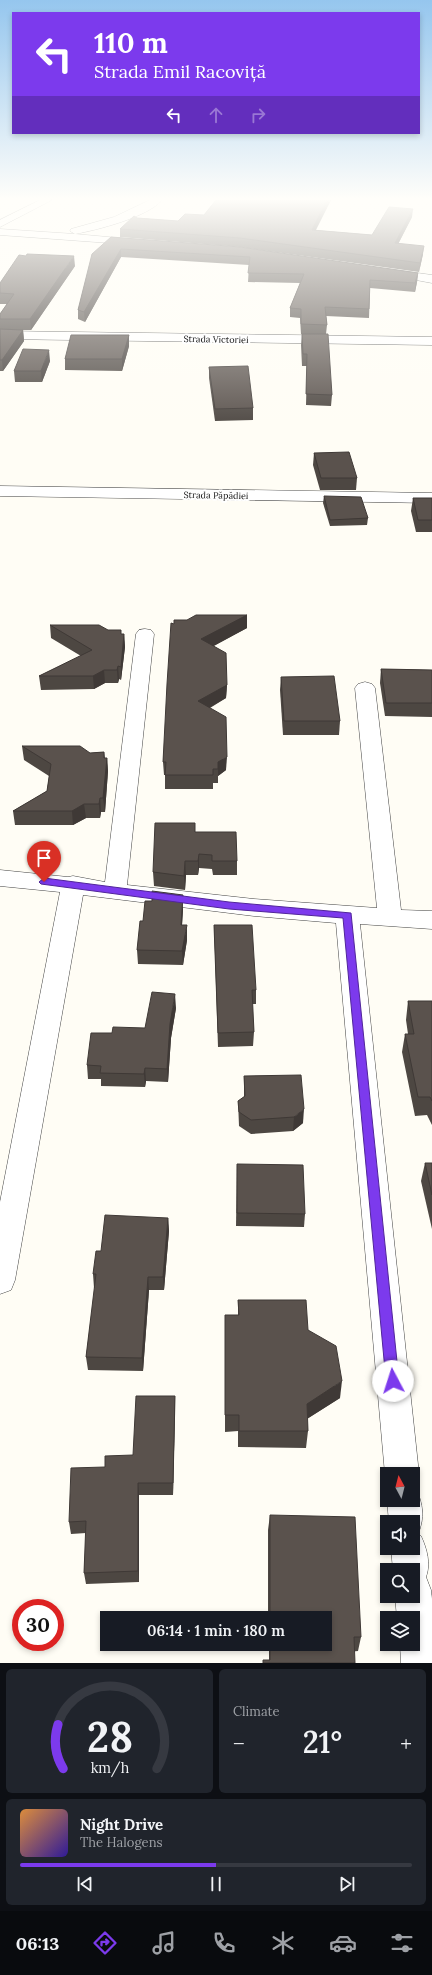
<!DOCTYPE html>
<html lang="en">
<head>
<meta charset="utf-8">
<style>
  body { margin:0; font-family:Lora,serif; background:#20242c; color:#f1f3f6; height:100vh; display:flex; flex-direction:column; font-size:15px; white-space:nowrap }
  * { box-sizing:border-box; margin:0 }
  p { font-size:13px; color:#9ea1a6 }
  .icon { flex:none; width:22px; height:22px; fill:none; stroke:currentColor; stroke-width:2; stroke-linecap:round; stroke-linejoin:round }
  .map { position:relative; height:1663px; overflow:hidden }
  .panel { display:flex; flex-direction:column; gap:6px; padding:6px; background:#0d0f14; flex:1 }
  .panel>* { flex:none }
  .banner { position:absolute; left:12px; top:12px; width:408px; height:122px; border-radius:0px; box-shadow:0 2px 6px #0003; background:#7c3aed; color:#fff; overflow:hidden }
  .needle { width:26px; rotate:353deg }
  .tools { position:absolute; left:380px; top:1467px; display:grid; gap:8px }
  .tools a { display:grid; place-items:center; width:40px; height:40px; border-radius:0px; background:#171b24; box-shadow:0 2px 6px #0003; font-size:20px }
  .speed { position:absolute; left:12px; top:1599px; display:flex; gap:8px; font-size:20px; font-weight:700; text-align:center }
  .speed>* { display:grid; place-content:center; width:52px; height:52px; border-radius:50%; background:#171b24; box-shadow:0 2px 6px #0003; line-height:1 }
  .speed .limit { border:6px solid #d22; background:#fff; color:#111 }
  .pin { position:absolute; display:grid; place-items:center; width:34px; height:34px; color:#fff; margin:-41px -17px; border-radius:50% 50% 50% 0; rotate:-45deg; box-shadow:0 0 4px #0007 }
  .pin .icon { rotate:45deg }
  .me { position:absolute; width:44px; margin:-22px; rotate:355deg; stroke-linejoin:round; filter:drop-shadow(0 0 3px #0008) }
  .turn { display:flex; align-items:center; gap:14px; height:84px; padding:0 16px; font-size:18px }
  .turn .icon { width:52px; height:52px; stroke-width:2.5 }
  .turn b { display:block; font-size:28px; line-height:34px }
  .lanes { display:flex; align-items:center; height:38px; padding:0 16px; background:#0003; justify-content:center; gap:20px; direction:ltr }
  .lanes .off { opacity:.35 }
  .big { font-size:30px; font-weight:600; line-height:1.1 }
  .panel .widget { flex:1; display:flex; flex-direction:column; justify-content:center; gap:6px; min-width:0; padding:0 14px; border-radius:6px; background:#20242c }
  .panel .dial { align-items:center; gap:0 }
  .dial svg { height:104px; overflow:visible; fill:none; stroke:#363941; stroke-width:7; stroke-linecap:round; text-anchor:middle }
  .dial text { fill:#f1f3f6; stroke:none }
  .song { display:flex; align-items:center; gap:12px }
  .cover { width:48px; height:48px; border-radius:6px; background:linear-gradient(135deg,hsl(30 70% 55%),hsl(250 70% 35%)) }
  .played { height:4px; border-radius:2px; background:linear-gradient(90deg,#7c3aed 50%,#363941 50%) }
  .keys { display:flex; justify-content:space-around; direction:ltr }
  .heat { display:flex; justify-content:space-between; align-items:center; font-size:22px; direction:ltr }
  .panel .tiles { flex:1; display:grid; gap:6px; grid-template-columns:1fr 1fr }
  .widget:last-child { grid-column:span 2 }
  .trip { position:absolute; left:100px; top:1611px; width:232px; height:40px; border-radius:0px; background:#171b24; box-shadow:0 2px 6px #0003; font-weight:600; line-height:40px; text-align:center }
  .dock { display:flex; height:64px; justify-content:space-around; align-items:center; background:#090b0e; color:#9ea1a6 }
  .dock .icon { width:28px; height:28px }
  .dock .active { color:#7c3aed }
  .dock b { font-size:18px; color:#f1f3f6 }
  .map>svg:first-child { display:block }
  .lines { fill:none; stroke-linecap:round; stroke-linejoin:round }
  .minor-casing { stroke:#444; stroke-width:1 }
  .minor { fill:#fff; fill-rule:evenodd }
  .wall { fill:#4d4742 }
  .shaded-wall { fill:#3f3936 }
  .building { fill:#5a524d; stroke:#3f3936 }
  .route { fill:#7c3aed; stroke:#51269a }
  .labels { text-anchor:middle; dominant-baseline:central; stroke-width:4; stroke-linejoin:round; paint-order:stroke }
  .far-street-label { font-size:9px; fill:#111; stroke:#fff }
</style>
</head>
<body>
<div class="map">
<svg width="432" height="1663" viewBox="0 0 432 1663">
  <rect width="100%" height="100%" fill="#fffdf5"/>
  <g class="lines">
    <g class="minor-casing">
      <g id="minor">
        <path d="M40,200H52L0,227V220Z"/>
        <path d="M150,200H162C148,217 97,230 75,234L141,240L143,242L137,245L0,235V229L75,234L70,231L71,229L114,217Z"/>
        <path d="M388,269L432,275V283L384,274L382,272Z"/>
        <path d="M0,331L432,337V345L0,339Z"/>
        <path d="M0,486L432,493V503L0,496Z"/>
        <path d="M145,629L151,630L154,634L127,885L254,899L377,908L355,688L358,684L365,682L372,684L375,688L401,910L432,911V929L360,924L419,1474L413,1486V1474H387V1479L385,1474L336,923L254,916L83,895L15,1280L11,1290L0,1294V1202L60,892L0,886V870L68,877L73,876L105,882L136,634L139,630Z"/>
        <path d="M413,1486L416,1488C423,1505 425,1517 418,1534L421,1536C427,1549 431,1564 426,1577L431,1590L432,1599V1663H401L400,1644H413V1618H397L395,1596H413V1570H393L391,1548H413V1522H389L387,1500H413Z"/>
      </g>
    </g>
    <use href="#minor" class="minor"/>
  </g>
  <g class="wall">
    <path d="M216,200H331L315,230L372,235L412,217L398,244L423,254L419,272L240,247L120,237V229L137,218L178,221L204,215Z"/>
    <path d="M111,237L418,273L417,282L415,292L370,288L369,318L326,316L327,325L326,334H301L300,318L290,317V308L300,283L248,282L249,265L121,257L85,322L78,319V310Z"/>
    <path d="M75,266L31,330H21H23L24,341L3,371H0V314L7,304H0V283Z"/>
    <path d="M302,334L332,395L331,406L306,405L307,366H302L301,345Z"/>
    <path d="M129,335V346L122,371L65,370V359Z"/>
    <path d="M50,361L42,382H15L14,371Z"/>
    <path d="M209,367L253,408V420L215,421L209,378Z"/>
    <path d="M314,453L357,478L356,490H320L313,465Z"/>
    <path d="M324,496L368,518L367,525L330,526L323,503Z"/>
    <path d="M413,498H432V532H416L411,511Z"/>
    <path d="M247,615V628L213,646L227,685L226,698L210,708L226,770L218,776V783H213V789H165V775H164L163,762L174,624L187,620Z"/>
    <path d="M50,625L108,630L121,634H124L125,647L121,680L119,679L118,683H105L94,689L41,690L39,676L81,656L51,638Z"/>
    <path d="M381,669L432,670V717L385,716L380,683Z"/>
    <path d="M281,677L340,721L339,735H283L280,690Z"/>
    <path d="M22,746L90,753L104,752L105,758H107L108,771L105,812H101L100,818H86L73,825H15L13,811L47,791L49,776L24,760Z"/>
    <path d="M195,832L237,861V875H213L212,869L199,868L198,875H186L185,890L154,886L153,872Z"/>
    <path d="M183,909L182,925L187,940L183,965L138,964L137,950L143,921Z"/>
    <path d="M214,925L256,990V1004H252L254,1032L253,1046L218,1047Z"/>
    <path d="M408,1001H432V1125L427,1115L415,1116L402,1052L405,1034H408L406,1020Z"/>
    <path d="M176,1008L171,1038L168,1082L146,1081L145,1087L101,1086V1079H88L87,1065L112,1033L145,1028Z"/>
    <path d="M244,1076L303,1123L293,1131L251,1134L239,1126L238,1101L244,1097Z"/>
    <path d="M425,1163H432V1229L421,1181Z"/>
    <path d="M237,1164L305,1214L304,1227L236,1226Z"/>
    <path d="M168,1218L169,1231L164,1290H149L143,1371L88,1370L86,1357L95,1288H94L93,1274L101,1251Z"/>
    <path d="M238,1300L308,1330L340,1398L307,1419L308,1431L306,1448L238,1447V1431L225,1432V1315H238Z"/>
    <path d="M175,1396V1409L173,1495H139V1582L86,1584L84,1573L86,1533L71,1534L69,1522L105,1467L133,1455Z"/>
    <path d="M270,1515L361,1637L358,1651L269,1660V1644H325V1618H268V1530Z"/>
  </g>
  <g class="shaded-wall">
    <path d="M327,200H331L312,238V230Z"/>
    <path d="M413,209L412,217L394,252L395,243Z"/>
    <path d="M424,246L423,254L419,272L420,263Z"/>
    <path d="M121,249V257L85,322L84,312Z"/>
    <path d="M74,256L75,266L31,330L30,319Z"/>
    <path d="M418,273L417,282L415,292V283Z"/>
    <path d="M23,330L24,341L3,371L2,360Z"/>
    <path d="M129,335V346L122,371V359Z"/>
    <path d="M49,350L50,361L42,382L41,371Z"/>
    <path d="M247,615V628L201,653V639Z"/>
    <path d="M124,634L125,647L121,680V667Z"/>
    <path d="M118,666L119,679L118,683L117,670Z"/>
    <path d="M104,670L105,683L94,689L93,676Z"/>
    <path d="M227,685L226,698L198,714V701Z"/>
    <path d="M227,757L226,770L218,776V762Z"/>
    <path d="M107,758L108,771L105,812L103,798Z"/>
    <path d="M100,798L101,812L100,818L99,804Z"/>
    <path d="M84,804L86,818L73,825L72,811Z"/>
    <path d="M199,854V868L198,875V861Z"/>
    <path d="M185,861L186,875L185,890L184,876Z"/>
    <path d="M183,895V909L181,940V925Z"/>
    <path d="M187,925V940L183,965L182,951Z"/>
    <path d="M175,994L176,1008L171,1038L168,1082L167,1069L170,1024Z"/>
    <path d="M145,1068L146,1081L145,1087L144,1074Z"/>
    <path d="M304,1109L303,1123L293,1131L294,1117Z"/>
    <path d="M168,1218L169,1231L164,1290L163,1277Z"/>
    <path d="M148,1277L149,1290L143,1371L142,1358Z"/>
    <path d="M342,1381L340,1398L305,1420L307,1404Z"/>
    <path d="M175,1396V1409L173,1495V1483Z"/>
    <path d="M138,1483L139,1495V1582L138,1571Z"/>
  </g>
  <g class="building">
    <path d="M216,200H327L312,230L372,235L389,207L413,209L395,243L424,246L420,263L240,238L120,229L134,216L137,218L178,221L185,214L204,215Z"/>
    <path d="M111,237L240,247L418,273L415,283L370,280L369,309L325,307L327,325L301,324V309L290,308L304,274L248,273L250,257L121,249L84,312L78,310L92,254Z"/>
    <path d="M27,254L74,256L30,319H0V314L14,294L0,293V283L19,255L26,256Z"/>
    <path d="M0,329L23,330L2,360H0Z"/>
    <path d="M302,334H328L332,395L306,394L307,354H303Z"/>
    <path d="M71,335H129L122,359H65Z"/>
    <path d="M23,349L49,350L41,371H14Z"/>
    <path d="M248,366L253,408L215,409L209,367Z"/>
    <path d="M349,452L357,478H321L314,453Z"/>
    <path d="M324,496L361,497L368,518L330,520Z"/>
    <path d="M413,498H432V520H418Z"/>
    <path d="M196,615H247L201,639L226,653L227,685L198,701L226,717L227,757L218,762V769H213V775H165L166,762H163L167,684L171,623L174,624V620H187Z"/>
    <path d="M50,625H99L108,630H121V634H124L121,667L118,666L117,670H104L93,676H39L92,650Z"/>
    <path d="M381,669L432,670V703H386Z"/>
    <path d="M334,676L340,721H284L281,677Z"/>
    <path d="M22,746H80L90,753L104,752V758H107L103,798H100L99,804H84L72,811H13L47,791L51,764Z"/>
    <path d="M155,823H195V832H236L237,861H212V855L199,854L198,861H185L184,876L153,872Z"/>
    <path d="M152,891L183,895L181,925H187L182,951L137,950L140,921H143L145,901H152Z"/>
    <path d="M214,925H252L256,990H252L254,1032L218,1033Z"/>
    <path d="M152,992L175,994L170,1024L167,1069L145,1068L144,1074L100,1073L101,1066L87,1065L91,1033H112L113,1027L145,1028Z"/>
    <path d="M408,1001H432V1101L430,1097H418L405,1034H414Z"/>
    <path d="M301,1075L304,1109L294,1117L251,1120L239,1112L238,1101L245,1096L244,1076Z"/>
    <path d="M425,1163H432V1195Z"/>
    <path d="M237,1164L303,1165L305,1214L237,1213Z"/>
    <path d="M105,1215L168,1218L163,1277H148L142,1358L86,1357L96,1274H93L96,1251H101Z"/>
    <path d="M238,1300H306L308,1330L336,1346L342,1381L307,1404L308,1431H239V1415H225V1315H239Z"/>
    <path d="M136,1396H175L173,1483H138V1571L84,1573L86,1521L69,1522L71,1468L105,1467V1456L133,1455Z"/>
    <path d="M270,1515L355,1517L361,1637H354L355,1663H263V1660H270V1644H325V1618H270Z"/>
  </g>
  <linearGradient id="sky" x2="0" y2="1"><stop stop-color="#95c6ee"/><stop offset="0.46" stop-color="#fffefa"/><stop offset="1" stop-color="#fffefa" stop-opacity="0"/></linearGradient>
  <rect width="432" height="432" fill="url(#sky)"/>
  <path class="route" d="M44,878L229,902L351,913L399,1381L397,1386L393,1387L388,1386L386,1381L343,918L229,909L41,884L39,882Z"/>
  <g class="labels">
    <g class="far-street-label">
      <text transform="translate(216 339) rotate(1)">Strada Victoriei</text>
      <text transform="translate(216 495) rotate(1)">Strada Păpădiei</text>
    </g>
  </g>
</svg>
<div class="tools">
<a><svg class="needle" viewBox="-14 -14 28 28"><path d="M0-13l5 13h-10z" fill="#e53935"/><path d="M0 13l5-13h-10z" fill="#9ea1a6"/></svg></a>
<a><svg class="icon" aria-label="sound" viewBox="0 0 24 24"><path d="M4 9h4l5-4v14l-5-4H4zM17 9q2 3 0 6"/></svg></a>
<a><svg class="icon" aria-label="search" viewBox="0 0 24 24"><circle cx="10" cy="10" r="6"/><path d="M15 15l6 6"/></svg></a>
<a><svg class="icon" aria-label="layers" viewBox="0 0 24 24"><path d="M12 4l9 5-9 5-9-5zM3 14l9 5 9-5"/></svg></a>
</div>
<div class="speed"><div class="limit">30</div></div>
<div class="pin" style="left:44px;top:882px;background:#d93025"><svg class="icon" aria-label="arrive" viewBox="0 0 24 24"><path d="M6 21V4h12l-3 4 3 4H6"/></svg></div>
<svg class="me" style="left:393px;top:1381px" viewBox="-20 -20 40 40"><circle r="19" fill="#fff"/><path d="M0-13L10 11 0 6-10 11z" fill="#7c3aed"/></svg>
<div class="trip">06:14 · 1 min · 180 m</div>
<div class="banner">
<div class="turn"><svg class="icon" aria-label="left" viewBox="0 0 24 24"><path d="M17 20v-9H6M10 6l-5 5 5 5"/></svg><div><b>110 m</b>Strada Emil Racoviță</div></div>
<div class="lanes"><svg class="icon" aria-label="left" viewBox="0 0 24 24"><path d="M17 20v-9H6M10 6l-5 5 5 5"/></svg><svg class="icon off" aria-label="ahead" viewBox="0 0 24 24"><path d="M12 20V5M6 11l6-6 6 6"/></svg><svg class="icon off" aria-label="right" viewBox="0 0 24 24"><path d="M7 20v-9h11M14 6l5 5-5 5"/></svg></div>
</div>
</div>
<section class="panel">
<div class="tiles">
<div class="widget dial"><svg viewBox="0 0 100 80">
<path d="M14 69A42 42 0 1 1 86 69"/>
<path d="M14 69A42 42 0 0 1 10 35" stroke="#7c3aed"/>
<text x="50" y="56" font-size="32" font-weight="700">28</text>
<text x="50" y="72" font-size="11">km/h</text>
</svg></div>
<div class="widget"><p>Climate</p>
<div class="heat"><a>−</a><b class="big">21°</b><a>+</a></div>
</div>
<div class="widget">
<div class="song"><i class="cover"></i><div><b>Night Drive</b><p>The Halogens</p></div></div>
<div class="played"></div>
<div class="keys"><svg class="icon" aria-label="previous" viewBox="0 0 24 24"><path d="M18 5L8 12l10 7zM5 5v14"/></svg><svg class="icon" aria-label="pause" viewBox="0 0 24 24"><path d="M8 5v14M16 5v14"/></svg><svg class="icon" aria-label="next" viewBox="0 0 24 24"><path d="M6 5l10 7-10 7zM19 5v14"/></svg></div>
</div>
</div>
</section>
<nav class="dock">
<b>06:13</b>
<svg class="icon active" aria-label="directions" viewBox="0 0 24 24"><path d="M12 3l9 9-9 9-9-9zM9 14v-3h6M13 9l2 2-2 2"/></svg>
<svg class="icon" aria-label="music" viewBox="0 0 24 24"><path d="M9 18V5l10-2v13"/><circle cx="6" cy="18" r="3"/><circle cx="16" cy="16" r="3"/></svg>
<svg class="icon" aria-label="phone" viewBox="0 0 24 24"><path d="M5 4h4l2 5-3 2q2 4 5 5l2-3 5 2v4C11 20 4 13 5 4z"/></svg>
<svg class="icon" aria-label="climate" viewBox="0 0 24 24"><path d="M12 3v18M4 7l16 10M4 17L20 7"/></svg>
<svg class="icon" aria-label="car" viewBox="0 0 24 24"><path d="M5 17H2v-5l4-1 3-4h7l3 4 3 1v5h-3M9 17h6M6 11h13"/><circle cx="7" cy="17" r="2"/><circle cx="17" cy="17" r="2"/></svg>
<svg class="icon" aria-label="filters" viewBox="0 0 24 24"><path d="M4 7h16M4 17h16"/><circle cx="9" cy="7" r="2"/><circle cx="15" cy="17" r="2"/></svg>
</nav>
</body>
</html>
